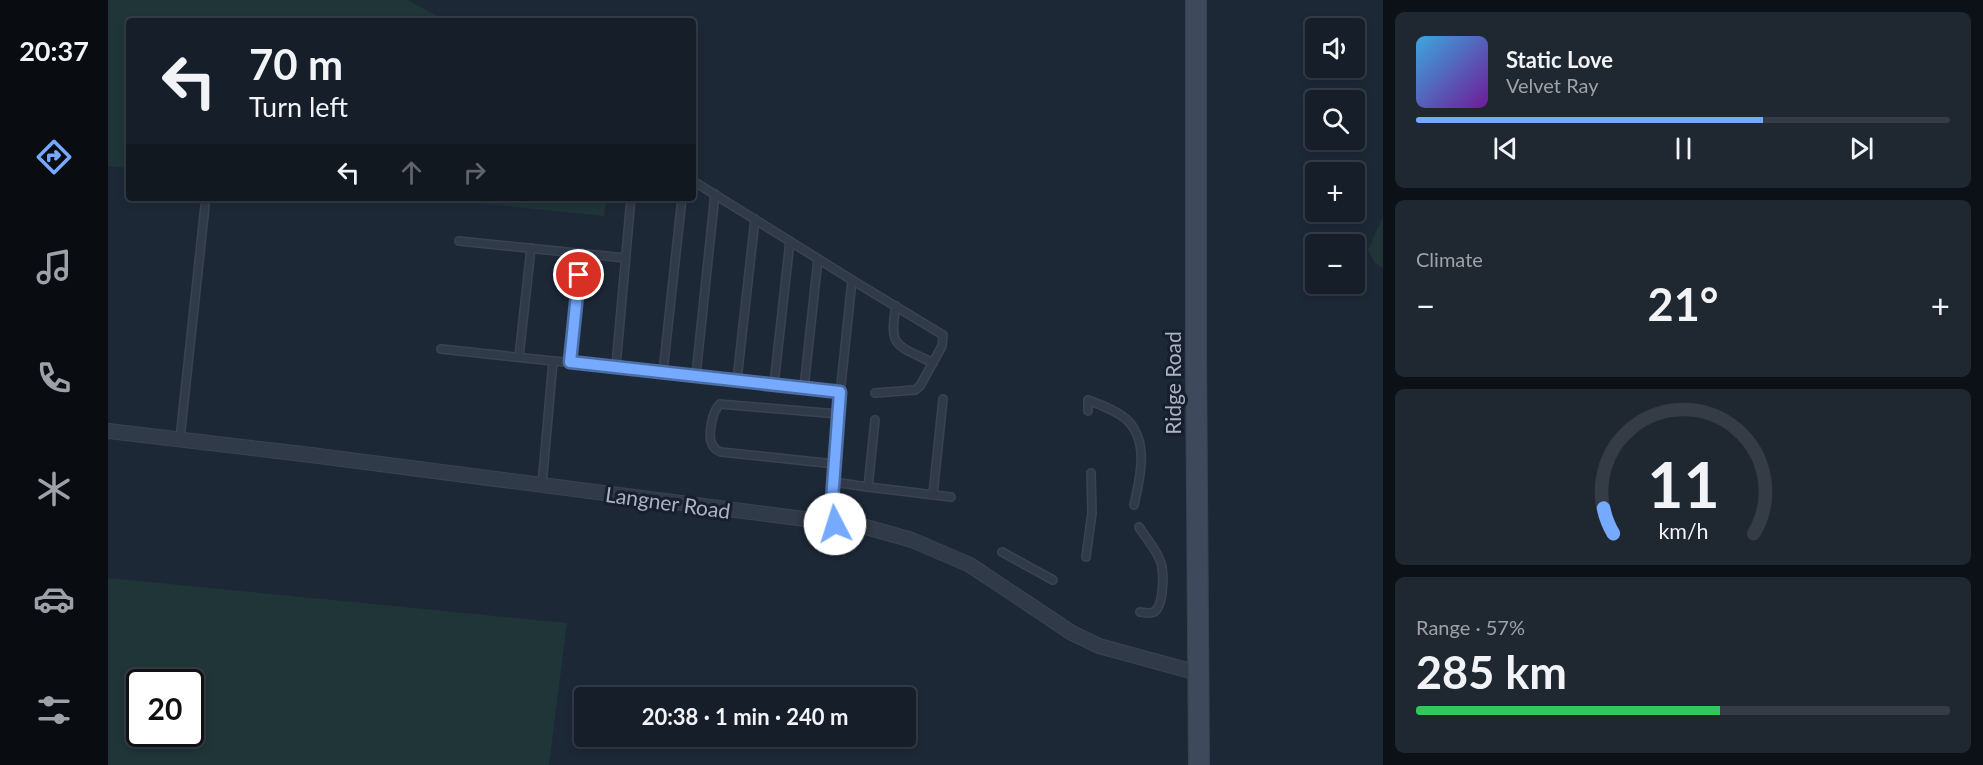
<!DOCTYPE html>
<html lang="en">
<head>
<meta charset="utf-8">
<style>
  body { margin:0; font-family:Lato,sans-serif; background:#1f2731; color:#f1f3f6; height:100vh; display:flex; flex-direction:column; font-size:22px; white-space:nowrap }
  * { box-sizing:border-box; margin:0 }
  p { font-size:20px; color:#9ea2a8 }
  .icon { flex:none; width:33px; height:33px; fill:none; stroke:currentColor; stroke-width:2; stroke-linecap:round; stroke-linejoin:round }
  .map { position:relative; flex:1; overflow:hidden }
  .panel { display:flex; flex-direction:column; gap:12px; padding:12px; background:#0c1017; width:600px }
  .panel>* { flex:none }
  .guide { position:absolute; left:18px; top:18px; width:570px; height:183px; border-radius:6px; box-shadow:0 3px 9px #0003,0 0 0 2px #353c46; background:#161e29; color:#f1f3f6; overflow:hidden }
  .tools { position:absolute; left:1197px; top:18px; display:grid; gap:12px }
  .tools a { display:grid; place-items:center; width:60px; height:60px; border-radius:6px; background:#161e29; box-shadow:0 3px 9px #0003,0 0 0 2px #353c46; font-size:30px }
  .speed { position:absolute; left:18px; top:669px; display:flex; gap:12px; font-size:30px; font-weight:700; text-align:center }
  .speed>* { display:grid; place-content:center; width:78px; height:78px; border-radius:50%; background:#161e29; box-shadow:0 3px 9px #0003,0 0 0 2px #353c46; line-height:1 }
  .speed .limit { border:3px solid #111; border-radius:9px; background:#fff; color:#111 }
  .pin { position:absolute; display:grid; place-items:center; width:51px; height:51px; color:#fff; margin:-26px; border:3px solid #fff; border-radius:50%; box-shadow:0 2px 6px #0007 }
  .me { position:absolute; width:66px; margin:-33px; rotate:355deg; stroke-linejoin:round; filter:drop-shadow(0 0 4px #0008) }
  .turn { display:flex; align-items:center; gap:21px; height:126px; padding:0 24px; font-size:27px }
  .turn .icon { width:78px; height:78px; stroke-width:2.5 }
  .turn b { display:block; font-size:42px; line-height:51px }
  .lanes { display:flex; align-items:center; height:57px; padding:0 24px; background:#0003; justify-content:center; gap:30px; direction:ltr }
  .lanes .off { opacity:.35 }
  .big { font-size:45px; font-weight:700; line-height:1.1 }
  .panel .widget { flex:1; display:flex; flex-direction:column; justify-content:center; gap:9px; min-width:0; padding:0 21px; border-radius:9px; background:#1f2731 }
  .panel .dial { align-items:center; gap:0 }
  .dial svg { height:156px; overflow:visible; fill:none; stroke:#353c46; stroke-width:7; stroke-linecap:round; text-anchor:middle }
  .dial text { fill:#f1f3f6; stroke:none }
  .song { display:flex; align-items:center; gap:18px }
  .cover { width:72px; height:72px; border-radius:9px; background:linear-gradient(135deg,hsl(200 70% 55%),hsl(280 70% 35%)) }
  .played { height:6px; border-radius:3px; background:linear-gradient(90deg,#75aaff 65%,#353c46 65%) }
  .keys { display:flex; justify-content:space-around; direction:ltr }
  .heat { display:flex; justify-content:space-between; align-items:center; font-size:33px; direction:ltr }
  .charge { height:9px; border-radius:4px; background:linear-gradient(90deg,#34c759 57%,#353c46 0) }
  .trip { position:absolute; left:466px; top:687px; width:342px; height:60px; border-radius:6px; background:#161e29; box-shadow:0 3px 9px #0003,0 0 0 2px #353c46; font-weight:700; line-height:60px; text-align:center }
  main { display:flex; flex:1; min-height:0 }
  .menu { display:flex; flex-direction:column; width:108px; justify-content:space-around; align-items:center; background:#090c10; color:#9ea2a8 }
  .menu .icon { width:42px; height:42px }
  .menu .selected { color:#75aaff }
  .menu b { font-size:27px; color:#f1f3f6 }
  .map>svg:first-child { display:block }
  .green { fill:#1f3538; fill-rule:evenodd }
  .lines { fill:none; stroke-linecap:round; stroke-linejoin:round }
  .lane-casing { stroke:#3a4351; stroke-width:10 }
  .street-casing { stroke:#3a4351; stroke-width:16 }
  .secondary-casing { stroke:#3a4351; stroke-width:22 }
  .lane { stroke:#313a48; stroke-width:7 }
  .street { stroke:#313a48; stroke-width:14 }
  .secondary { stroke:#3e495b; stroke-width:20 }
  .route-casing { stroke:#4c6ea6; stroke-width:15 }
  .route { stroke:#75aaff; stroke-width:10 }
  .labels { text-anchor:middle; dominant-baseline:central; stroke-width:6; stroke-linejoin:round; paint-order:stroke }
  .street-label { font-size:21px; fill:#aab4c5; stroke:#171f2c }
</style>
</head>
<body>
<main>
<nav class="menu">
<b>20:37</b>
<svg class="icon selected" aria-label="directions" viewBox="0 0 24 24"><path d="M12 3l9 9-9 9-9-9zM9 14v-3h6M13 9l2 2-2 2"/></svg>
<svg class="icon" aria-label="music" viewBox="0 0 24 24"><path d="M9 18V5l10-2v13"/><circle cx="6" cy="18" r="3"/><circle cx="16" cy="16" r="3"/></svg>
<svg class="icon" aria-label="phone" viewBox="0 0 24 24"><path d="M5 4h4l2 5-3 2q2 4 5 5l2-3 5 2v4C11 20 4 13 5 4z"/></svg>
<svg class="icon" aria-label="climate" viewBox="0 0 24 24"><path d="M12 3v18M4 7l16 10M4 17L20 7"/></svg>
<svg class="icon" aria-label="car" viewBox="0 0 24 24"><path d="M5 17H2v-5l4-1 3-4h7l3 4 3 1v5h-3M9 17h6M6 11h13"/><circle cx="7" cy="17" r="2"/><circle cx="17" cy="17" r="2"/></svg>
<svg class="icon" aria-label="filters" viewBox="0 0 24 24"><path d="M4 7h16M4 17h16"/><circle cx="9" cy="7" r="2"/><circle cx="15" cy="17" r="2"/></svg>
</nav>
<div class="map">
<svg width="1275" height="765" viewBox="0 0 1275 765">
  <rect width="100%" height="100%" fill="#1d2837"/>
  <g class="green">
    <path d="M0,0H300L338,21H21V168L0,166Z"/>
    <path d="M321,198H498L496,216Z"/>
    <path d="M1275,216V268L1267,263L1260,250Z"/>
    <path d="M0,578L459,623L441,765H0ZM32,682H82V734H32Z"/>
  </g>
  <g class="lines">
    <g class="lane-casing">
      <g id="lane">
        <path d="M585,181L744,280"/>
        <path d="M523,198L508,366L732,392"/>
        <path d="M351,241L517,258"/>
        <path d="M788,306C780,349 790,345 825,363"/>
        <path d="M333,349L445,361"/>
        <path d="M411,357L423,248"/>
        <path d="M462,362L473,253"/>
        <path d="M555,372L574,198"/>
        <path d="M588,375L607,194"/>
        <path d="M629,380L647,219"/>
        <path d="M666,384L682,241"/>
        <path d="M696,388L710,259"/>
        <path d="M980,411V400C993,405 1007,410 1018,419C1042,441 1032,478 1026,505"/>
        <path d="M72,439L97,206"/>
        <path d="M727,464L613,452C610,451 607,449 605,446C599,437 604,411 612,404L730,414"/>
        <path d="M725,482L760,487L767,420"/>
        <path d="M434,485L445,361L508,366"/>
        <path d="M760,487L843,497"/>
        <path d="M825,495L835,399"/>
        <path d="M727,524L724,500L730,414L744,280L835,335L834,346L812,386L807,390L767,393"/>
        <path d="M1031,527C1038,538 1049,550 1053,563C1056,573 1056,606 1046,612C1041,614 1037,613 1032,612"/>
        <path d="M894,552L945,580"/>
        <path d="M978,557L984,513L983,473"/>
      </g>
    </g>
    <g class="street-casing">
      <path id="street" d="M0,431L203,455L758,527L804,540L862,565L964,633L991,646L1090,673"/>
    </g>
    <g class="secondary-casing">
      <path id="secondary" d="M1088,0V357L1091,765"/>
    </g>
    <use href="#lane" class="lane"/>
    <use href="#street" class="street"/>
    <use href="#secondary" class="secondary"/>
  </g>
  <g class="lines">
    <g class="route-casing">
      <path id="route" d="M471,275L462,362L732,392L724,500L727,524"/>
    </g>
    <use href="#route" class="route"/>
  </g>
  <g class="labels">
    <g class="street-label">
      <text transform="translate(1064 383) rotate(-90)">Ridge Road</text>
      <text transform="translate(560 502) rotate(8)">Langner Road</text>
    </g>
  </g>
</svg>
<div class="tools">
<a><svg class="icon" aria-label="sound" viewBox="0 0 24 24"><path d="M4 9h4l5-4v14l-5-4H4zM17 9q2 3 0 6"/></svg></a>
<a><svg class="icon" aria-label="search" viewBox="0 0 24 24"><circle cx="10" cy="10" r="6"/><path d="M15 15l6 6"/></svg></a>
<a>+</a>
<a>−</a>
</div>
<div class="speed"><div class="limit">20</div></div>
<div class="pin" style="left:471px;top:275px;background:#d93025"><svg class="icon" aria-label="arrive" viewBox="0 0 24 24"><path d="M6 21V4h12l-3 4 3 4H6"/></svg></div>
<svg class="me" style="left:727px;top:524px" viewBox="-20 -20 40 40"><circle r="19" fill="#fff"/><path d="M0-13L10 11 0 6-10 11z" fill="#75aaff"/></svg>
<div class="trip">20:38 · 1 min · 240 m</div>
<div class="guide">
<div class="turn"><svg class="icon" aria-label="left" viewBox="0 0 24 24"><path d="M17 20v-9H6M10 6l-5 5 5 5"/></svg><div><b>70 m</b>Turn left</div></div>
<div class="lanes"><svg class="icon" aria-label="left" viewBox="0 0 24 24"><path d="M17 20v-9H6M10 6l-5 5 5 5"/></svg><svg class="icon off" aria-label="ahead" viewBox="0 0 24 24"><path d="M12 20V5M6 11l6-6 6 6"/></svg><svg class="icon off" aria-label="right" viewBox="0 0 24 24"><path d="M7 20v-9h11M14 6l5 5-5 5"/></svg></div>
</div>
</div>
<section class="panel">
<div class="widget">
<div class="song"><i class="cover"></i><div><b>Static Love</b><p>Velvet Ray</p></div></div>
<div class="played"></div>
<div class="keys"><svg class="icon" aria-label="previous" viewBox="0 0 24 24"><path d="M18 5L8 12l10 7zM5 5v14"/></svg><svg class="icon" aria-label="pause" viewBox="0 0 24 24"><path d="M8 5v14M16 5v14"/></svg><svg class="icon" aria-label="next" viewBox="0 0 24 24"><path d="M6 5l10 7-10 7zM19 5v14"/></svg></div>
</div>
<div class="widget"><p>Climate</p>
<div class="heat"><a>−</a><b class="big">21°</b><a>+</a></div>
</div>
<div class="widget dial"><svg viewBox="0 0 100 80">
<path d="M14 69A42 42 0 1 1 86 69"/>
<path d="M14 69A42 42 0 0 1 9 56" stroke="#75aaff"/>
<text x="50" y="56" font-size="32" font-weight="700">11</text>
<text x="50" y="72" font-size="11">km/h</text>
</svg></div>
<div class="widget"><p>Range · 57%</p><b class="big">285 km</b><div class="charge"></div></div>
</section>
</main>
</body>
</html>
